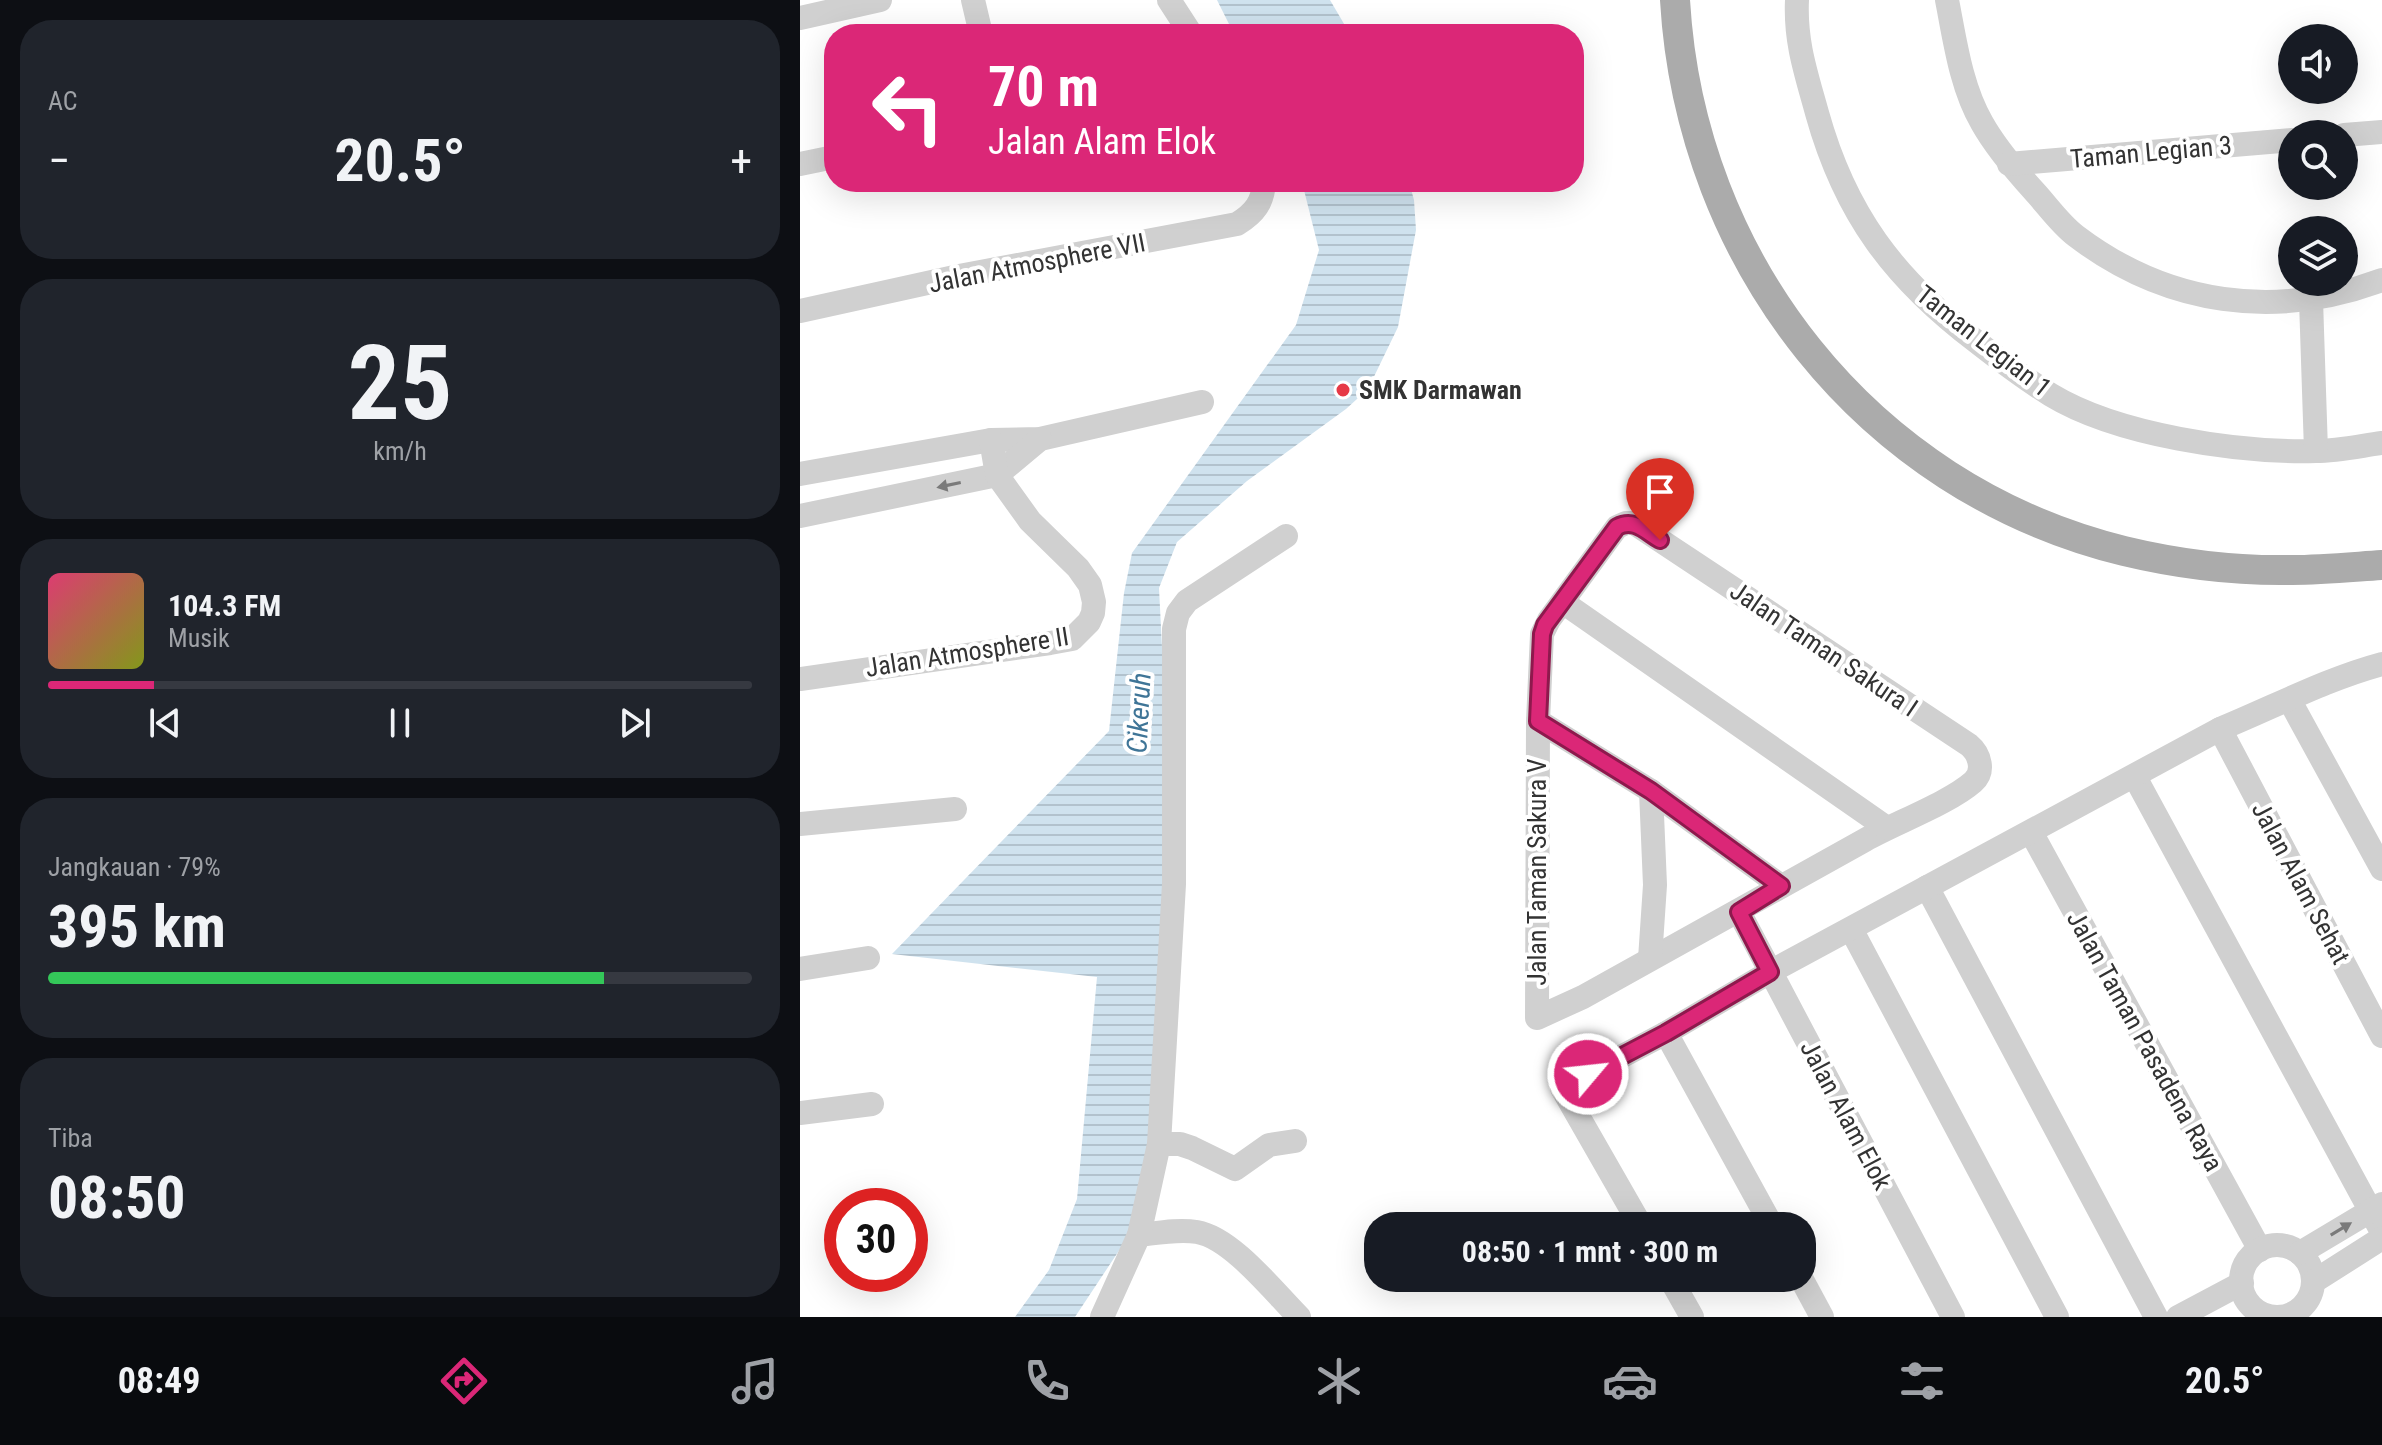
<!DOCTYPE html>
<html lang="id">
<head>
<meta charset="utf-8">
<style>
  body { margin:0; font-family:"Roboto Condensed",sans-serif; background:#20242c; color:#f1f3f6; height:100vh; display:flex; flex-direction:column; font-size:30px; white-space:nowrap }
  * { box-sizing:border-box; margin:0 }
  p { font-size:26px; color:#9ea1a6 }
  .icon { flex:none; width:44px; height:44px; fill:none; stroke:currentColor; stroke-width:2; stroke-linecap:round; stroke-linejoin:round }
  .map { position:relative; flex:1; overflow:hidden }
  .details { display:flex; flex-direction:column; gap:20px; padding:20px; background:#0d0f14; width:800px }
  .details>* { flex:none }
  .guide { position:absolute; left:24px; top:24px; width:760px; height:168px; border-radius:32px; box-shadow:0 8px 32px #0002; background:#db2777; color:#fff; overflow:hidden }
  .controls { position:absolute; left:1478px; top:24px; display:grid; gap:16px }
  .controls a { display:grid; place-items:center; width:80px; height:80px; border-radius:50%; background:#171b24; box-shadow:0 8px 32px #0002; font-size:40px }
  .speed { position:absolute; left:24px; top:1188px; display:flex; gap:16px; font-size:40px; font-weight:700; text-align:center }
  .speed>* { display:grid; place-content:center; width:104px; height:104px; border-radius:50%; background:#171b24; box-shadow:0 8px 32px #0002; line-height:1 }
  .speed .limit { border:12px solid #d22; background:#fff; color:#111 }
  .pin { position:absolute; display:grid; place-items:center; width:68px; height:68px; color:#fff; margin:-82px -34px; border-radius:50% 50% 50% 0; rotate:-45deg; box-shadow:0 0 8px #0007 }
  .pin .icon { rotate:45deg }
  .me { position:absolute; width:88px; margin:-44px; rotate:62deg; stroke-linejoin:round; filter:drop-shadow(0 0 6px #0008) }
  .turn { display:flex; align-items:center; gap:28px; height:168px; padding:0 32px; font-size:36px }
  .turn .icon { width:104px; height:104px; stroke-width:2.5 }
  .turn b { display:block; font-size:56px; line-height:68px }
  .big { font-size:60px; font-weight:700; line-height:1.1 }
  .details .widget { flex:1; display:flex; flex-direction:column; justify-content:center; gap:12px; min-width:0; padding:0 28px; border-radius:32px; background:#20242c }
  .details .dial { align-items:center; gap:0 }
  .dial b { font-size:104px; line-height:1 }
  .song { display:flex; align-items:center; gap:24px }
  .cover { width:96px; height:96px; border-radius:12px; background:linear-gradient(135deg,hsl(340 70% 55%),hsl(70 70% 35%)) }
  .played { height:8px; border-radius:4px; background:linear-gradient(90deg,#db2777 15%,#363941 15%) }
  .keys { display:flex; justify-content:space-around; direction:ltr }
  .heat { display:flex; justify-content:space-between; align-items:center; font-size:44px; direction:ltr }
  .charge { height:12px; border-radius:6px; background:linear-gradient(90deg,#34c759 79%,#363941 0) }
  .trip { position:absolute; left:564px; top:1212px; width:452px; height:80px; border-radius:32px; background:#171b24; box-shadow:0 8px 32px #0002; font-weight:700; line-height:80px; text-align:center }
  .tabs { display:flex; height:128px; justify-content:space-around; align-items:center; background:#090b0e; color:#9ea1a6 }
  .tabs .icon { width:56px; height:56px }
  .tabs .active { color:#db2777 }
  .tabs b { font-size:36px; color:#f1f3f6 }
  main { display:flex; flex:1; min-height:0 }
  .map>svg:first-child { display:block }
  .water { fill:url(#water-rules) }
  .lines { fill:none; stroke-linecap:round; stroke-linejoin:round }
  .minor { stroke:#d0d0d0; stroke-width:24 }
  .major { stroke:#ababab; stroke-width:30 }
  .oneway { fill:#7a7a7a }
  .route-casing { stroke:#8e194d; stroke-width:20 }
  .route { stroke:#db2777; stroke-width:14 }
  .poi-dot { fill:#e63946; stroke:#fff; stroke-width:3 }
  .labels { text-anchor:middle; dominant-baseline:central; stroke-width:8; stroke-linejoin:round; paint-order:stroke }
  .street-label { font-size:26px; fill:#333; stroke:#fff }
  .poi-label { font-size:26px; font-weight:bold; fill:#333; stroke:#fff; text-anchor:start }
  .water-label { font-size:28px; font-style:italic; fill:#3f7597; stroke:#fff }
</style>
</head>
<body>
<main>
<section class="details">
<div class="widget"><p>AC</p>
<div class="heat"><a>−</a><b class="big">20.5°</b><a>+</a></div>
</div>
<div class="widget dial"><b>25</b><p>km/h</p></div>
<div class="widget">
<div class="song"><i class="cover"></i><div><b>104.3 FM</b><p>Musik</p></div></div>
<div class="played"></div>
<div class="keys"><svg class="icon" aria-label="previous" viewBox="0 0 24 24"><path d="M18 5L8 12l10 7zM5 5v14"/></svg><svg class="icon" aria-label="pause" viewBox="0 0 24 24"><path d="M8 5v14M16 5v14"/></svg><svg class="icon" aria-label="next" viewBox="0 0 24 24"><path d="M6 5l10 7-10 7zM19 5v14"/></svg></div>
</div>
<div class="widget"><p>Jangkauan · 79%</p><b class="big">395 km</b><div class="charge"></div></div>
<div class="widget"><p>Tiba</p><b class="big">08:50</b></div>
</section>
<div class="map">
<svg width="1582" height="1317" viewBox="0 0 1582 1317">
  <defs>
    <pattern id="water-rules" width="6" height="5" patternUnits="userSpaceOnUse" patternTransform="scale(2)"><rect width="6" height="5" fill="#cfe2ee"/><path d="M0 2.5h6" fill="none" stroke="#b2c2cd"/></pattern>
  </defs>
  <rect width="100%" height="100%" fill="#fff"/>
  <g class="water">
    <path d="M417,0H530L550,34H434Z"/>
    <path d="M502,182H609L614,200L616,230L598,327L568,389L546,409L447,481L377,542L359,588L374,884L359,1144L336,1225L275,1317H215L249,1270L277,1199L297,977L92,954L309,731L324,593L332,553L496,325L519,250Z"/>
  </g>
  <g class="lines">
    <g class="minor">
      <path d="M173,0L181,34"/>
      <path d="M369,0L391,34"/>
      <path d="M997,0C995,42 1006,73 1017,113C1045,214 1094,279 1177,342C1200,360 1225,379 1251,395C1317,435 1438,453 1516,451C1538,451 1560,446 1582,443"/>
      <path d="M1147,0C1155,41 1161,87 1182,123C1196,148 1215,170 1234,191C1247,205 1260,224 1276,236C1367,305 1475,320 1582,280"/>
      <path d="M0,18L80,0"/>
      <path d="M1544,135L1582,132"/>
      <path d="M0,164L34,157"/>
      <path d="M1209,164L1492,140"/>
      <path d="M1511,300L1516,451"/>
      <path d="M0,311L159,276L437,224C455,213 463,202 464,182"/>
      <path d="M0,474L191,440L240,439L402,402"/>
      <path d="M0,516L197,475L240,439"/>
      <path d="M826,523H834L1169,745C1180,754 1185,772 1173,782C1149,803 1095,823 1065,840C971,892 877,944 783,997L737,1018L738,721L742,634L749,620L817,527Z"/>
      <path d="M764,603L1087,828"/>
      <path d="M0,679L250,643L272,639L289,622L293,613L294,602L290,585L278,568L230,521L197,475L191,440"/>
      <path d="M1490,701L1582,869"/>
      <path d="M738,721L851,791L981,886"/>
      <path d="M1420,729L1582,1036"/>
      <path d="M1335,777L1582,1232"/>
      <path d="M0,824L155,809"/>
      <path d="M1231,832L1460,1250"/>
      <path d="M1127,887L1356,1317"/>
      <path d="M939,912L1153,1317"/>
      <path d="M1051,929L1257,1317"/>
      <path d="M850,959L855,885L851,791"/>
      <path d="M0,969L68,958"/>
      <path d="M866,1033L972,1226"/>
      <path d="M0,1113L72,1104"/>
      <path d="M359,1144H380L392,1148L435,1169L469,1145L495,1141"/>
      <path d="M841,1226L762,1088L866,1033L970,972L1420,729C1474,707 1526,679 1582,664"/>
      <path d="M339,1235C357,1233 378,1229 397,1232C432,1238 474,1292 499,1317"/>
      <circle cx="1477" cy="1281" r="36"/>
      <path d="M1500,1253L1582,1204"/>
      <path d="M870,1278L892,1317"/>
      <path d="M1001,1278L1022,1317"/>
      <path d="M1513,1282L1582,1238"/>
      <path d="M302,1317L339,1235L359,1144L374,884V629L378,613L387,601L486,536"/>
      <path d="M1378,1317L1442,1283"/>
    </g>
    <path class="major" d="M875,0C890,261 1067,488 1324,551C1378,564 1436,571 1492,570C1522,570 1552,567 1582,565"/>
  </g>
  <defs><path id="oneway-solid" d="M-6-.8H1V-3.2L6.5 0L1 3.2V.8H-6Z" transform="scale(2)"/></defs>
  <g class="oneway">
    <use href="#oneway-solid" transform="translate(149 485) rotate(168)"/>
    <use href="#oneway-solid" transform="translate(1541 1229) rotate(-31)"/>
  </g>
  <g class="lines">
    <g class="route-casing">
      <path id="route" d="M788,1074L866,1033L970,972L939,912L981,886L851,791L738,721L742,634L745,625L817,527C834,518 845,531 860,540"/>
    </g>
    <use href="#route" class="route"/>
  </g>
  <circle class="poi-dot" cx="543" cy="390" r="8"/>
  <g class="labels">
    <g class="street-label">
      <text transform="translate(1351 152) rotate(-5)">Taman Legian 3</text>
      <text transform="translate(237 263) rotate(-11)">Jalan Atmosphere VII</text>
      <text transform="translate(1184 341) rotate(38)">Taman Legian 1</text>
      <text transform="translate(1024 649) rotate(34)">Jalan Taman Sakura I</text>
      <text transform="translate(167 652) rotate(-9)">Jalan Atmosphere II</text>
      <text transform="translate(737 872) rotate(-90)">Jalan Taman Sakura V</text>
      <text transform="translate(1501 883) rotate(62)">Jalan Alam Sehat</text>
      <text transform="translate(1345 1041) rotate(61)">Jalan Taman Pasadena Raya</text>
      <text transform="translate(1046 1115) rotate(62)">Jalan Alam Elok</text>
    </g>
    <g class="poi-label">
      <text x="559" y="390">SMK Darmawan</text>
    </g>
    <g class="water-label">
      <text transform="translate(339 713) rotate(-87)">Cikeruh</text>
    </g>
  </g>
</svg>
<div class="controls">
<a><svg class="icon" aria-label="sound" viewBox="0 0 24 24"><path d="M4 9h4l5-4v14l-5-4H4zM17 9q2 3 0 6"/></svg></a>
<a><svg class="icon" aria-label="search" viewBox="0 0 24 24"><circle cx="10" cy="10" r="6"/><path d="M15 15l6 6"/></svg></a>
<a><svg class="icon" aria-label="layers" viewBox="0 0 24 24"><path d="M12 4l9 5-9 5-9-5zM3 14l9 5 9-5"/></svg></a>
</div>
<div class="speed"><div class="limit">30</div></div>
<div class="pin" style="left:860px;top:540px;background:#d93025"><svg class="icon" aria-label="arrive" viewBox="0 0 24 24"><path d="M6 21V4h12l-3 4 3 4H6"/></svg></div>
<svg class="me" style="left:788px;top:1074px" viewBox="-20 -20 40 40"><circle r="17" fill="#db2777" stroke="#fff" stroke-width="3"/><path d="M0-11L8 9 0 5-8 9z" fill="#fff"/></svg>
<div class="trip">08:50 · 1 mnt · 300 m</div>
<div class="guide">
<div class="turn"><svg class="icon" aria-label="left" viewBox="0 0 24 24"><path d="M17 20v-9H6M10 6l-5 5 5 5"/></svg><div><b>70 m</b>Jalan Alam Elok</div></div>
</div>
</div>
</main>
<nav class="tabs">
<b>08:49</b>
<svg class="icon active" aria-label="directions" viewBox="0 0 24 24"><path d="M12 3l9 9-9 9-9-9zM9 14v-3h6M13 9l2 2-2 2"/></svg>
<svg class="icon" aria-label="music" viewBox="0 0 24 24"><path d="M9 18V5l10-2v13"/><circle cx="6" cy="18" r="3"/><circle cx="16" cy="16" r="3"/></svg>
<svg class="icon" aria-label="phone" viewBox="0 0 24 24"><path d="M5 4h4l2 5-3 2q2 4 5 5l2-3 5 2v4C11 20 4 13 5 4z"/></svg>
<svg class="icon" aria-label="climate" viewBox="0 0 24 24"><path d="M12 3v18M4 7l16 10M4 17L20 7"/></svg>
<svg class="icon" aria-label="car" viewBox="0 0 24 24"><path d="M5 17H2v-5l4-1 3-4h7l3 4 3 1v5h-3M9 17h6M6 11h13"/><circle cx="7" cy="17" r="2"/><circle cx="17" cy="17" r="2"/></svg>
<svg class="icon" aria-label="filters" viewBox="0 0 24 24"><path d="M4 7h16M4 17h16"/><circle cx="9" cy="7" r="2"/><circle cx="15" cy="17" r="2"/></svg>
<b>20.5°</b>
</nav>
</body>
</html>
